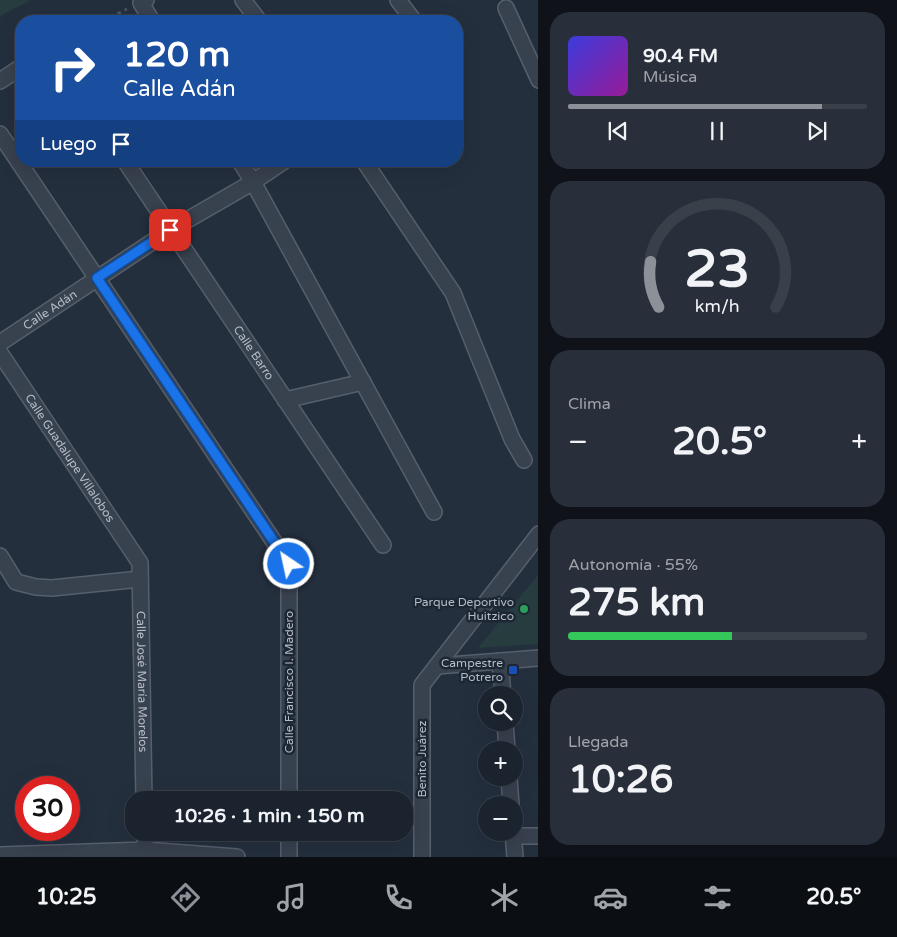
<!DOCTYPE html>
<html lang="es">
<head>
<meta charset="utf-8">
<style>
  body { margin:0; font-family:"Varela Round",sans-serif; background:#282f3a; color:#f1f3f6; height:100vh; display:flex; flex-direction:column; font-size:19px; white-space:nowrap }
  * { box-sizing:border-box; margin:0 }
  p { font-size:16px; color:#a0a4aa }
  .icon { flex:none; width:28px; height:28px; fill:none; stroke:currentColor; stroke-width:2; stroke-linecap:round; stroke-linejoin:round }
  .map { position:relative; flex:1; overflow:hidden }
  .drawer { display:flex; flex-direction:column; gap:12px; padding:12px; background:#0f1319; width:359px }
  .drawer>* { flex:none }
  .banner { position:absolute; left:15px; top:15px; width:448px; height:152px; border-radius:20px; box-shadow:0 5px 20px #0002,0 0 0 1px #39404a; background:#1a4fa0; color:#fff; overflow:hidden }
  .fabs { position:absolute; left:478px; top:686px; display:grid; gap:10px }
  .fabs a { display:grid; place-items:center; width:45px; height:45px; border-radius:50%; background:#1b232e; box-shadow:0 5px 20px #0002,0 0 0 1px #39404a; font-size:25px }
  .speed { position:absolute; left:15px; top:776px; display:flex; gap:10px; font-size:25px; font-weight:700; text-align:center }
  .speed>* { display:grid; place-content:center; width:65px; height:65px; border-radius:50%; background:#1b232e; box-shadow:0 5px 20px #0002,0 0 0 1px #39404a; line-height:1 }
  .speed .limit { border:8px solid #d22; background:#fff; color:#111 }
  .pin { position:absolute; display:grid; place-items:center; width:42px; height:42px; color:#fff; margin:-21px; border-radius:10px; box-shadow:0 2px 8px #0006 }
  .me { position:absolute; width:55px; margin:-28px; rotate:326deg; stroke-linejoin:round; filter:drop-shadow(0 0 4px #0008) }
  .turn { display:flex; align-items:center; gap:18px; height:105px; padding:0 25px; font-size:22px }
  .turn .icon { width:65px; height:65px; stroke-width:2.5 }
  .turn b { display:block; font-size:35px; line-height:42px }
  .then { display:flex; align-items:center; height:48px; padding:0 25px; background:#0003; gap:10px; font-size:19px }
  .big { font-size:38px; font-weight:700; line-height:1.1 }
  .drawer .tile { flex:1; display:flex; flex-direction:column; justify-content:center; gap:8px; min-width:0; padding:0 18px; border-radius:20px; background:#282f3a }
  .drawer .dial { align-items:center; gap:0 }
  .dial svg { height:130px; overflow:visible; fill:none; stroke:#39404a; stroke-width:7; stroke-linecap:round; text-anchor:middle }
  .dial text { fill:#f1f3f6; stroke:none }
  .song { display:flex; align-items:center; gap:15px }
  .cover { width:60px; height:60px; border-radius:8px; background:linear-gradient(135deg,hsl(240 70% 55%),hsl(300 70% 35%)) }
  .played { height:5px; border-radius:2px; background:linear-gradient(90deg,#8c9099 85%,#39404a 85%) }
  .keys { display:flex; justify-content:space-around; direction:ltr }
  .heat { display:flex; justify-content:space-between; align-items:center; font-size:28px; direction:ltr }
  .charge { height:8px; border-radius:4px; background:linear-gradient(90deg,#34c759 55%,#39404a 0) }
  .trip { position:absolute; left:125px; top:791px; width:288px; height:50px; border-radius:20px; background:#1b232e; box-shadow:0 5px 20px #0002,0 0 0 1px #39404a; font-weight:700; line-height:50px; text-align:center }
  .menu { display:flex; height:80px; justify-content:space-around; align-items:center; background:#0b0e12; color:#a0a4aa }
  .menu .icon { width:35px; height:35px }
  .menu .selected { color:#8c9099 }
  .menu b { font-size:22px; color:#f1f3f6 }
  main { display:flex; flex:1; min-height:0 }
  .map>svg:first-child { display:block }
  .green { fill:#263c3f }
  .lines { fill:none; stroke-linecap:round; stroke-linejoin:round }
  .street-casing { stroke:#565f6c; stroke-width:18 }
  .path { stroke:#44595c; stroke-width:3; stroke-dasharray:4 4; stroke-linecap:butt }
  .street { stroke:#38414e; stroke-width:15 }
  .route-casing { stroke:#114b97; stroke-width:12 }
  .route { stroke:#1a73e8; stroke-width:9 }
  .leisure-dot { fill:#2e9e5b; stroke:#1d2633; stroke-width:2 }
  .transit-dot { fill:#1a4fb4; stroke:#1d2633; stroke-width:2 }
  .labels { text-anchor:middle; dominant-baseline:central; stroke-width:5; stroke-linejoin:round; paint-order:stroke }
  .street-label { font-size:12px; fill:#b4bcc9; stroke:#1d2633 }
  .poi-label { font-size:12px; fill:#b4bcc9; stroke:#1d2633; text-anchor:end }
</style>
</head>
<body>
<main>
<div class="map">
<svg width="539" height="857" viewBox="0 0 539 857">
  <rect width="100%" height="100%" fill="#242f3e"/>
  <g class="green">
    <path d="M0,0H31L0,16Z"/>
    <path d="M538,575V644L478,648Z"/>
  </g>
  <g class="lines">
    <g class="street-casing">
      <g id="street">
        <path d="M146,0L141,3L152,21"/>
        <path d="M243,0L259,21"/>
        <path d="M398,0L414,21"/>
        <path d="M506,8L539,80"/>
        <path d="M0,81L21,67"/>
        <path d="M0,134L289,564V800"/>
        <path id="s1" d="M125,161L383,545"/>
        <path d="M240,161L253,182L434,512"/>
        <path d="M364,161L453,293L512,439L524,460"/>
        <path id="s2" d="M0,343L170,230L253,182L284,161"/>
        <path id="s3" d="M0,353L140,563L144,800"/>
        <path d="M285,400L363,382"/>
        <path d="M0,556L16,582L36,587L52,588L140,579"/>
        <path d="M500,661L503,695"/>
        <path d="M437,666L539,658"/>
        <path d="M505,722L507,750"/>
        <path d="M509,778L511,805"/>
        <path d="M145,832V857"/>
        <path d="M289,832V857"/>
        <path d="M513,832L515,857"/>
        <path d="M513,836H539"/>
        <path d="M0,855L145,850L237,857"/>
        <path d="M422,857V685L539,534"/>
      </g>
    </g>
    <path class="path" d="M103,21L127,9"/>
    <use href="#street" class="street"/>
  </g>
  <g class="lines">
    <g class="route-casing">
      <path id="route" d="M170,230L97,278L289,564"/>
    </g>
    <use href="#route" class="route"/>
  </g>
  <circle class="leisure-dot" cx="524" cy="609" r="5"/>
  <rect class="transit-dot" x="508" y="665" width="10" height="10" rx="2.5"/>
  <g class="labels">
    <g class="street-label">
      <text stroke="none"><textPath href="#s2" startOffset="60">Calle Adán</textPath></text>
      <text stroke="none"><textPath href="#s1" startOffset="231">Calle Barro</textPath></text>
      <text stroke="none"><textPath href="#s3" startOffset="126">Calle Guadalupe Villalobos</textPath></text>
      <text stroke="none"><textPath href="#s3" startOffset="371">Calle José María Morelos</textPath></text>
      <text transform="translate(289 682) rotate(-90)">Calle Francisco I. Madero</text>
      <text transform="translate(422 759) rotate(-90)">Benito Juárez</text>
    </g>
    <g class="poi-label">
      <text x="514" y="602">Parque Deportivo<tspan x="514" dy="14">Huitzico</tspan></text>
      <text x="503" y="663">Campestre<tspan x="503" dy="14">Potrero</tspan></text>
    </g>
  </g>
</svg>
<div class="fabs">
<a><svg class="icon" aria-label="search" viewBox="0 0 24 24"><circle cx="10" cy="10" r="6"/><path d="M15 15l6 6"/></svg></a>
<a>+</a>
<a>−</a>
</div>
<div class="speed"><div class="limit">30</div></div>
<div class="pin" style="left:170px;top:230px;background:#d93025"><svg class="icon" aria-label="arrive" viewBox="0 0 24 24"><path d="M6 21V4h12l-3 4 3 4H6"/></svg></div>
<svg class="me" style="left:289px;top:564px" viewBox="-20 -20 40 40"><circle r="17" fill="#1a73e8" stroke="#fff" stroke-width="3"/><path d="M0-11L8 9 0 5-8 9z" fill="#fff"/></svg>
<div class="trip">10:26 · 1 min · 150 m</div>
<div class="banner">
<div class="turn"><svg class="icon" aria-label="right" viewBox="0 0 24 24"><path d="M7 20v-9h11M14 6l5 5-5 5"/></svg><div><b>120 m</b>Calle Adán</div></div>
<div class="then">Luego<svg class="icon" aria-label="arrive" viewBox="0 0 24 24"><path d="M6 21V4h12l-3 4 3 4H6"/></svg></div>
</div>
</div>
<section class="drawer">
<div class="tile">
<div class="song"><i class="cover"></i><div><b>90.4 FM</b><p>Música</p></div></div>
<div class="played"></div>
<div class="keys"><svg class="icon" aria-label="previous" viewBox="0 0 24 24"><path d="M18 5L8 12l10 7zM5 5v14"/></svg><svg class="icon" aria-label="pause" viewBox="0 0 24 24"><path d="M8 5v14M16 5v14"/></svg><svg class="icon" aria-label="next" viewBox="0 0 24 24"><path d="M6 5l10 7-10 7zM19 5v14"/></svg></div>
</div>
<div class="tile dial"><svg viewBox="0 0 100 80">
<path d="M14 69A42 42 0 1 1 86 69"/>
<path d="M14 69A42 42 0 0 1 9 41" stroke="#8c9099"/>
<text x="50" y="56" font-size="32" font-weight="700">23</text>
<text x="50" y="72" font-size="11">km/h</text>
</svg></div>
<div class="tile"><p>Clima</p>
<div class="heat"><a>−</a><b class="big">20.5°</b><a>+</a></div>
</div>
<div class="tile"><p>Autonomía · 55%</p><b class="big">275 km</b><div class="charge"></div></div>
<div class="tile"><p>Llegada</p><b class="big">10:26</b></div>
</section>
</main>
<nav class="menu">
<b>10:25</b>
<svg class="icon selected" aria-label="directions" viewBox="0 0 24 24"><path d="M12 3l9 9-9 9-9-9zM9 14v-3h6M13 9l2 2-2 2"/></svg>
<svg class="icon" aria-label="music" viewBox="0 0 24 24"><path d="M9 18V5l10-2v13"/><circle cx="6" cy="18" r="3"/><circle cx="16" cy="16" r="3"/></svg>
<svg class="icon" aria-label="phone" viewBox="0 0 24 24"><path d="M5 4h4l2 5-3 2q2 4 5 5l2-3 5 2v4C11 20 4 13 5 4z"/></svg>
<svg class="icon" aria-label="climate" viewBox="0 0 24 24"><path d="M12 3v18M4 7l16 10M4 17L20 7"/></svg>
<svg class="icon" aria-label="car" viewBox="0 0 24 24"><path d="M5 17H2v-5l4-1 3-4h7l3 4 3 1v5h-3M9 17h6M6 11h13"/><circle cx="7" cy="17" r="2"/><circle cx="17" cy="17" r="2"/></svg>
<svg class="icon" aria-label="filters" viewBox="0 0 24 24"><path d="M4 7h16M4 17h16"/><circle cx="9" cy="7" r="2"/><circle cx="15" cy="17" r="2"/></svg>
<b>20.5°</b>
</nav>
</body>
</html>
